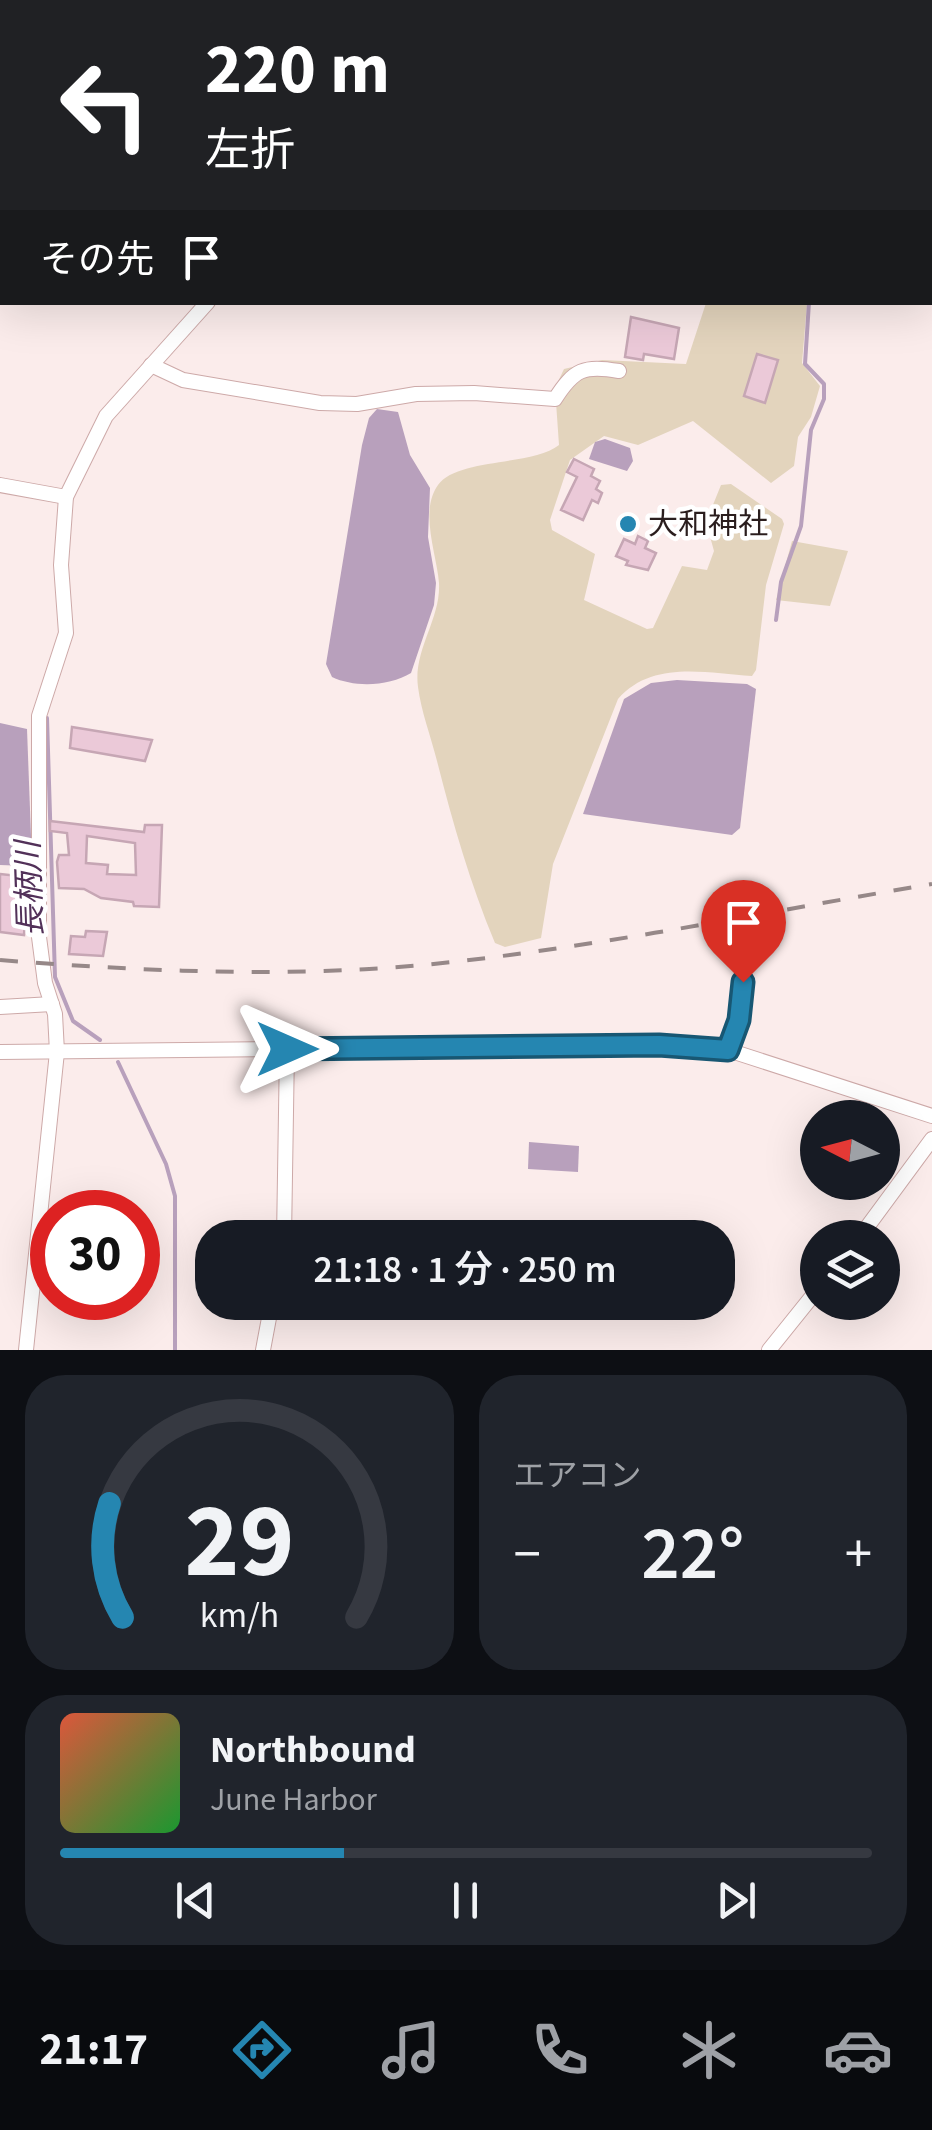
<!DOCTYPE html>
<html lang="ja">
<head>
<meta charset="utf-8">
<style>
  body { margin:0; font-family:"Source Sans 3","Noto Sans JP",sans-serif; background:#20242c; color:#f1f3f6; height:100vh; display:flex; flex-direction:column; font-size:38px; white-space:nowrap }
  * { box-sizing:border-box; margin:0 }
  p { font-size:32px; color:#9ea1a6 }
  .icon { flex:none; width:55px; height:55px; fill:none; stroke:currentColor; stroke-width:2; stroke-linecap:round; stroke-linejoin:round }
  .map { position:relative; height:1350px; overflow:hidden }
  .drawer { display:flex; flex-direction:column; gap:25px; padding:25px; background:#0d0f14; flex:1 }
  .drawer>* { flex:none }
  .guide { position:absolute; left:0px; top:0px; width:932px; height:305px; box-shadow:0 10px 40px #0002; background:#202124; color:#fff; overflow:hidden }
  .needle { width:65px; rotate:276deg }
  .tools { position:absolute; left:800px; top:1100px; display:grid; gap:20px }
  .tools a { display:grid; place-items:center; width:100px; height:100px; border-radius:50%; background:#171b24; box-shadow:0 10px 40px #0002; font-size:50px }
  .speed { position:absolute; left:30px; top:1190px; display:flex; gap:20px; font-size:50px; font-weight:700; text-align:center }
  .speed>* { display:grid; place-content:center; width:130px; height:130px; border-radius:50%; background:#171b24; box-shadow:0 10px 40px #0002; line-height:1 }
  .speed .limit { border:15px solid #d22; background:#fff; color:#111 }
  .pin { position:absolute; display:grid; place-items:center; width:85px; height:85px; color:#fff; margin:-102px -42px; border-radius:50% 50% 50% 0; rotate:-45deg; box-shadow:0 0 10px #0007 }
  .pin .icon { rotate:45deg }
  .me { position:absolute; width:110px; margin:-55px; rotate:90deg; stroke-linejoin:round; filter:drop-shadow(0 0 8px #0008) }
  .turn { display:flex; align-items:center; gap:35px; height:210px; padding:0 40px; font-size:45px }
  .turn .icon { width:130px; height:130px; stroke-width:2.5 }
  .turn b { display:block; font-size:70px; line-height:85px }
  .then { display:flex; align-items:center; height:95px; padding:0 40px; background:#0003; gap:20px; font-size:38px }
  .big { font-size:75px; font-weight:600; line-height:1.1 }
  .drawer .tile { flex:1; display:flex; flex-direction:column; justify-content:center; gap:15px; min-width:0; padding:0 35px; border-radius:40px; background:#20242c }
  .drawer .dial { align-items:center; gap:0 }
  .dial svg { height:260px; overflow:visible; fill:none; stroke:#363941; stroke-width:7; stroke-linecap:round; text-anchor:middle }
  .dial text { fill:#f1f3f6; stroke:none }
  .song { display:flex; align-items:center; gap:30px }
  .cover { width:120px; height:120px; border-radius:15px; background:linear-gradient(135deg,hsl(10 70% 55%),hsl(130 70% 35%)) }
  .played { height:10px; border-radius:5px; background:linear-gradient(90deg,#2586b1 35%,#363941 35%) }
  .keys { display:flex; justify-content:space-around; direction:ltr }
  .heat { display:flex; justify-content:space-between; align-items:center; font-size:55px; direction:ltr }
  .drawer .tiles { flex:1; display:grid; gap:25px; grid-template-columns:1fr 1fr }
  .tile:last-child { grid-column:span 2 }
  .trip { position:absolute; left:195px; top:1220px; width:540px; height:100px; border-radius:40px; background:#171b24; box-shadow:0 10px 40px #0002; font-weight:600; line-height:100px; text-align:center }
  .menu { display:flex; height:160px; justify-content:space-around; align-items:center; background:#090b0e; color:#9ea1a6 }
  .menu .icon { width:70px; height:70px }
  .menu .on { color:#2586b1 }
  .menu b { font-size:45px; color:#f1f3f6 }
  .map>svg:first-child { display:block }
  .green { fill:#e3d4bd }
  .water { fill:#b8a0bc }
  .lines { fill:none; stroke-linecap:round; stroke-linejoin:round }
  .stream { stroke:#b8a0bc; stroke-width:4 }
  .building { fill:#ebc9d8; stroke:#c6a6b4; stroke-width:2.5; fill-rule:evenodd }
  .minor-casing { stroke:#cda9a8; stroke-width:16 }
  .minor { stroke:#fff; stroke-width:14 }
  .rail { stroke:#968888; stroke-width:4; stroke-dasharray:18 18; stroke-linecap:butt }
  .route-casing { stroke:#185773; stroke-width:25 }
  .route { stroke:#2586b1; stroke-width:18 }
  .poi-dot { fill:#2586b1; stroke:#fff; stroke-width:4 }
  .labels { text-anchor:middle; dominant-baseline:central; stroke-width:9; stroke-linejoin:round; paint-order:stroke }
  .poi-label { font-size:30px; fill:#2a1d1d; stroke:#fff; text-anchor:start }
  .water-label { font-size:32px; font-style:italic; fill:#523159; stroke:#fff }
</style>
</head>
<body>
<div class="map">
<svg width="932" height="1350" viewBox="0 0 932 1350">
  <rect width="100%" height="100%" fill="#fbeceb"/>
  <g class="green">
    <path d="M706,303H807L802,363L820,386L811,417L798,437L794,466L771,483L693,421L638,445L604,436L570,460L550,520L552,530L595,554L584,600L647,629L653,628L682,566L707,570L714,551L706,522L721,485L731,484L782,519L784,524L766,585L756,670L752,676C705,673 652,660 618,699L553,864L541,938L505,947L495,943C470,883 453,824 437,761C431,737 421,711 418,687C413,650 441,619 439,583C437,555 419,511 438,485C457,458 533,466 559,445L555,388L564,369L602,360L686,364Z"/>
    <path d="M792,541L848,551L830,606L776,600Z"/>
  </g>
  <g class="water">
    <path d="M377,409L398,412L410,455L430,488L428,537L436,583L434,605L411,673C390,686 355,688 332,677L326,664L362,445L369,418Z"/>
    <path d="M605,439L630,448L633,461L627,471L589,459L595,442Z"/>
    <path d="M677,680L747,684L756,689L740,828L732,835L583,814L624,699L651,683Z"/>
    <path d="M0,723L27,729L32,863L27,866L0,865Z"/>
    <path d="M529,1142L579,1146L578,1172L528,1169Z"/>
  </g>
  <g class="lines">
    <g class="stream">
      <path d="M167,2L168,0"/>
      <path d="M863,2L864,0"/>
      <path d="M776,620L781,582L801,526L811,430L824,399V384L805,364L809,302"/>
      <path d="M47,718L55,977L73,1021L100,1040"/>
      <path d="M118,1062L166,1164L175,1196V1350"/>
    </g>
  </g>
  <g class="building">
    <path d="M631,317L679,328L674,359L644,354L643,360L625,357Z"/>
    <path d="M757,354L778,360L765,403L744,396Z"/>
    <path d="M574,459L594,469L591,476L600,481L596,489L602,493L598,503L592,500L583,520L561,510L577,477L567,472Z"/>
    <path d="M638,536L648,541L645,548L656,553L648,570L626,565L628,561L616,556L624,539L635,544Z"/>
    <path d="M72,727L152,740L145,761L70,748Z"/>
    <path d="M50,821L144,832L145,825H162L159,907L134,906L133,902L101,898L84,889L59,888L57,862L59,855H69L67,833L50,831ZM87,836L135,843L136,875L107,874L108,865L86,863Z"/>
    <path d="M0,874L28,877L24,935L0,932Z"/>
    <path d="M86,931L107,932L103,956L69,954L71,936L85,937Z"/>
  </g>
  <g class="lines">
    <g class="minor-casing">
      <g id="minor">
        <path d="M404,2V0"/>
        <path d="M0,236H2"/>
        <path d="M151,365L183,380L320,403L357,404L416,394L474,393L555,399C574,369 584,365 619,371"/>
        <path d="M0,485L66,497"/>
        <path d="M0,1007L52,1004"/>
        <path d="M728,1050L739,1020L743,982"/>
        <path d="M0,1052L659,1045L728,1050L932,1116"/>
        <path d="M284,1238L287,1049"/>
        <path d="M859,1238L932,1139"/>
        <path d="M26,1350L57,1052L55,1014L45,983L39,937V716L66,633L61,565L66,497L106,416L208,302"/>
        <path d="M263,1350L272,1302"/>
        <path d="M769,1350L818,1289"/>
      </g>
    </g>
    <use href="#minor" class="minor"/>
    <path class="rail" d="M0,960C153,972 308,979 461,961C619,943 776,910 932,884"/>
  </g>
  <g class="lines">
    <g class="route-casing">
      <path id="route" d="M287,1049L659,1045L728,1050L739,1020L743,982"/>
    </g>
    <use href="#route" class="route"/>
  </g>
  <circle class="poi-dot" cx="628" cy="524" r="10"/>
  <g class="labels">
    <g class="poi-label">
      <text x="648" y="524">大和神社</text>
    </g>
    <g class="water-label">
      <text transform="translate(30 889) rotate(-92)">長柄川</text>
    </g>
  </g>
</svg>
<div class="tools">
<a><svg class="needle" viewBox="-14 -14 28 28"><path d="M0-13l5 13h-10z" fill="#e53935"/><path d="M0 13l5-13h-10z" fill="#9ea1a6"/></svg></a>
<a><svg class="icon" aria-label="layers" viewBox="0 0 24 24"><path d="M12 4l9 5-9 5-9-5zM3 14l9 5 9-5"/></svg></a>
</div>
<div class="speed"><div class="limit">30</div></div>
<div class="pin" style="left:743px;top:982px;background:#d93025"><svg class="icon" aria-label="arrive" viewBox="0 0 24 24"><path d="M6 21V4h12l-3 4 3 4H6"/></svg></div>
<svg class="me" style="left:287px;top:1049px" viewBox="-20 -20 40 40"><path d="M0-17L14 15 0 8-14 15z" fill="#2586b1" stroke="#fff" stroke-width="4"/></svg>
<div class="trip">21:18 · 1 分 · 250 m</div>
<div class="guide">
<div class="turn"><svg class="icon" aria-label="left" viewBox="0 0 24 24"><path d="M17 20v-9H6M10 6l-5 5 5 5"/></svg><div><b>220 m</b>左折</div></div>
<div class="then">その先<svg class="icon" aria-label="arrive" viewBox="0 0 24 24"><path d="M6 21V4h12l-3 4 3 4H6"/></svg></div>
</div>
</div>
<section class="drawer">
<div class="tiles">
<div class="tile dial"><svg viewBox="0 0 100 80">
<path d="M14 69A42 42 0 1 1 86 69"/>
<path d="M14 69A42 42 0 0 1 10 34" stroke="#2586b1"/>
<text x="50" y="56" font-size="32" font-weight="700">29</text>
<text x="50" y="72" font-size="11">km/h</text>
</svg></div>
<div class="tile"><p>エアコン</p>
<div class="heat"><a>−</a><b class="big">22°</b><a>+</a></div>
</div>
<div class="tile">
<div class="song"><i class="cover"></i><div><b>Northbound</b><p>June Harbor</p></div></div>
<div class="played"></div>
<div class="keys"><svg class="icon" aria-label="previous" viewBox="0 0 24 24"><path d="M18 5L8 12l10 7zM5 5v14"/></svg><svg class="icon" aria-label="pause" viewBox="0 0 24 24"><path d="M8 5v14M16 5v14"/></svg><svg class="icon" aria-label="next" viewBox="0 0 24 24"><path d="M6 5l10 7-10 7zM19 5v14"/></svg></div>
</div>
</div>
</section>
<nav class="menu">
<b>21:17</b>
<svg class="icon on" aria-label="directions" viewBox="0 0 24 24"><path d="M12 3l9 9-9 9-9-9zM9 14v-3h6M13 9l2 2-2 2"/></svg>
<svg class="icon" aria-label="music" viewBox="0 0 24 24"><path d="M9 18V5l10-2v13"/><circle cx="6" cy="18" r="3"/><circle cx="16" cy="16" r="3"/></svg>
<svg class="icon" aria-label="phone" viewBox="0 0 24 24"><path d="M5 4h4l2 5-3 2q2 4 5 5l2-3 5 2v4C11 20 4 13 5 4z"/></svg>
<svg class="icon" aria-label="climate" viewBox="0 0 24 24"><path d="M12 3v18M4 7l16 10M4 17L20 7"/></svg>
<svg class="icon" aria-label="car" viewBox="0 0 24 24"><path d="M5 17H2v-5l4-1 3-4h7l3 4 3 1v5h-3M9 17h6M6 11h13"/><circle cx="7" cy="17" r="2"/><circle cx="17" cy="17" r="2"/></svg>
</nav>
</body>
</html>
